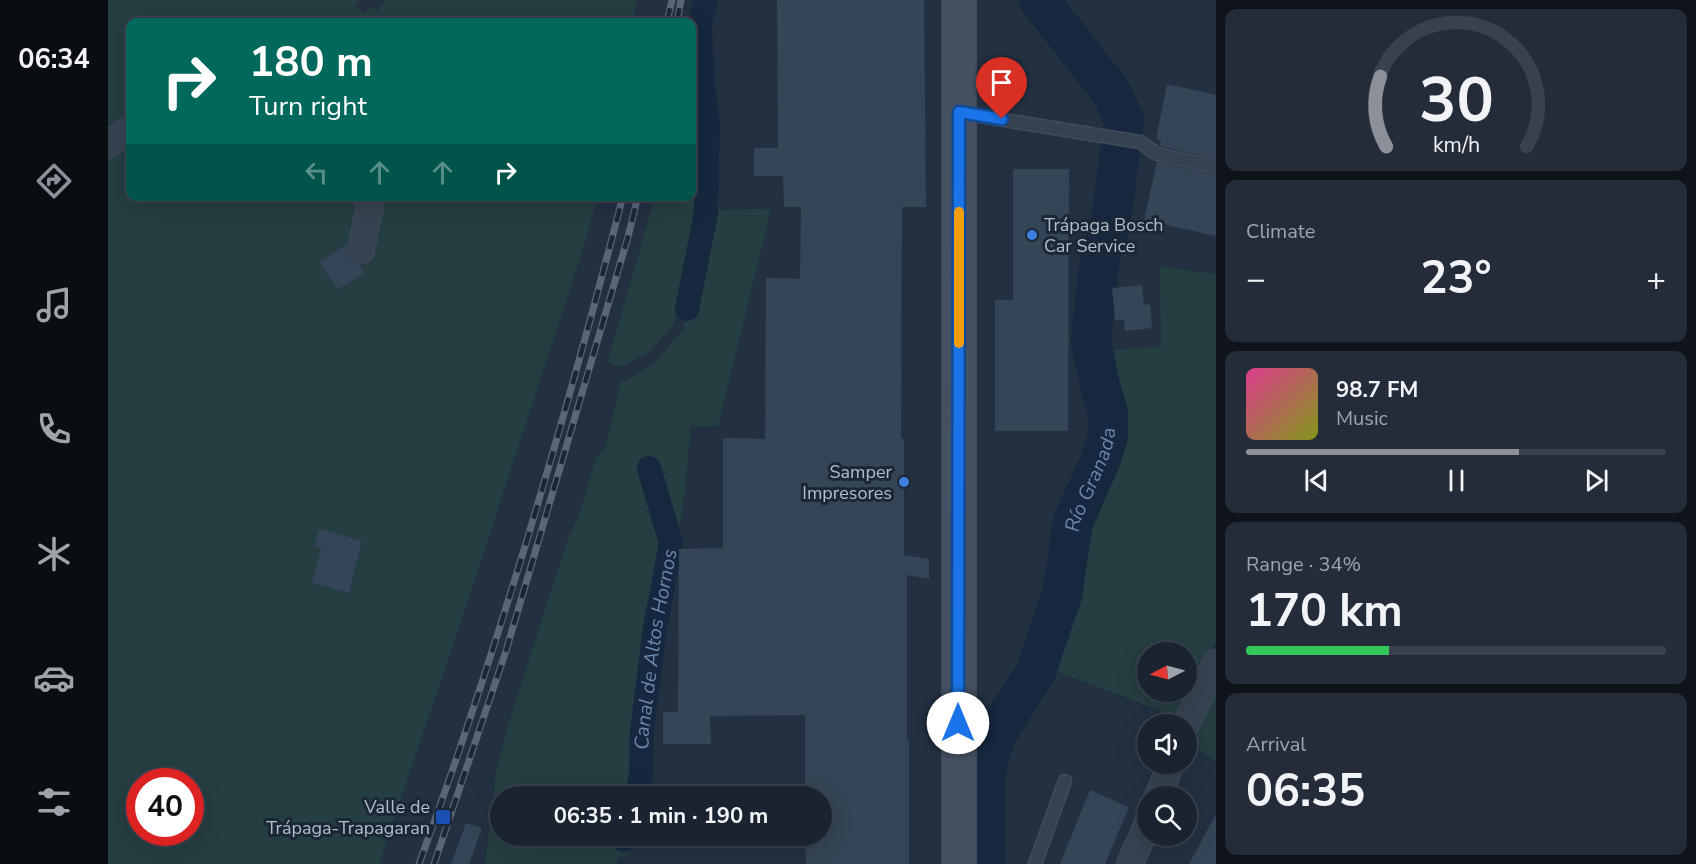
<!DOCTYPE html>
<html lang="en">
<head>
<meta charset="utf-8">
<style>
  body { margin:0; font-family:"Nunito Sans",sans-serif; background:#232c38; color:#f1f3f6; height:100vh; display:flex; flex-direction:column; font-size:22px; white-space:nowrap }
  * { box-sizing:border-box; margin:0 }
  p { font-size:20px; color:#9fa4ab }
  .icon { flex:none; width:33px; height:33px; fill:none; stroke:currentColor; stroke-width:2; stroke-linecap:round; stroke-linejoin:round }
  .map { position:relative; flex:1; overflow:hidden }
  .side { display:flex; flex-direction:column; gap:9px; padding:9px; background:#0e141a; width:480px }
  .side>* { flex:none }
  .top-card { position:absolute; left:18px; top:18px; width:570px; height:183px; border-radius:12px; box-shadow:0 6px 24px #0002,0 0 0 2px #38414c; background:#00695c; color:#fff; overflow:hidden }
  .needle { width:39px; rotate:264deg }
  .buttons { position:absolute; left:1029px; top:642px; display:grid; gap:12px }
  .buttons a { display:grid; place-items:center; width:60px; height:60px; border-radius:50%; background:#1a2430; box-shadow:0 6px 24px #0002,0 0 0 2px #38414c; font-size:30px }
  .speed { position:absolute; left:18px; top:768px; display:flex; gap:12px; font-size:30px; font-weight:700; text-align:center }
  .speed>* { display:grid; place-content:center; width:78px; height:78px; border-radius:50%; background:#1a2430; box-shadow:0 6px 24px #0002,0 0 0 2px #38414c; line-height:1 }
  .speed .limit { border:9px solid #d22; background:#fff; color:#111 }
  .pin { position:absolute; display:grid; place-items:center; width:51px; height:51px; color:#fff; margin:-62px -26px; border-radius:50% 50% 50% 0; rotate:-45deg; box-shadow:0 0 6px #0007 }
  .pin .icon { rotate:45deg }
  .me { position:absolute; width:66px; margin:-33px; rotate:0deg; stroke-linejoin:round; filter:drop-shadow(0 0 4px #0008) }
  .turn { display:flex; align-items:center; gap:21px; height:126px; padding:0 24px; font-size:27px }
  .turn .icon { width:78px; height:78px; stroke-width:2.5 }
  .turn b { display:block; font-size:42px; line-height:51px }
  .lanes { display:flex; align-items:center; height:57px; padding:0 24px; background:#0003; justify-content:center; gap:30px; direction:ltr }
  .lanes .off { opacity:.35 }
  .big { font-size:45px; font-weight:700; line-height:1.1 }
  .side .tile { flex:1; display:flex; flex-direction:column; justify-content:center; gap:9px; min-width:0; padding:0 21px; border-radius:12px; background:#232c38 }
  .side .dial { align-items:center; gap:0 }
  .dial svg { height:156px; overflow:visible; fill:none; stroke:#38414c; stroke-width:7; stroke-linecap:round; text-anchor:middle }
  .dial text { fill:#f1f3f6; stroke:none }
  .song { display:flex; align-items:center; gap:18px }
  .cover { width:72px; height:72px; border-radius:9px; background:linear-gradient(135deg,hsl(330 70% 55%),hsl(70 70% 35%)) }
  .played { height:6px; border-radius:3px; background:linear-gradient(90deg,#8c9099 65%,#38414c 65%) }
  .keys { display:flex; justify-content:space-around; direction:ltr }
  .heat { display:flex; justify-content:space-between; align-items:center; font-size:33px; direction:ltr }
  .charge { height:9px; border-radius:4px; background:linear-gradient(90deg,#34c759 34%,#38414c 0) }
  .trip { position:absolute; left:382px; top:786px; width:342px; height:60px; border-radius:30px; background:#1a2430; box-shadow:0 6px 24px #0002,0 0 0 2px #38414c; font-weight:700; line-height:60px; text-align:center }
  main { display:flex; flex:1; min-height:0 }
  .tab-bar { display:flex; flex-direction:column; width:108px; justify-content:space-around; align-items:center; background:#0a0e13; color:#9fa4ab }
  .tab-bar .icon { width:42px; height:42px }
  .tab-bar .current { color:#8c9099 }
  .tab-bar b { font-size:27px; color:#f1f3f6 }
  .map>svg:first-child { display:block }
  .green { fill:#253e41; fill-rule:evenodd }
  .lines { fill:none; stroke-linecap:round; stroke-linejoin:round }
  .canal { stroke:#16273f; stroke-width:24 }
  .river { stroke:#16273f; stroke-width:40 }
  .building { fill:#354456 }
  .lane-casing { stroke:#414b59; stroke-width:15 }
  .street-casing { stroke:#414b59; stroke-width:28 }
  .secondary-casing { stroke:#414b59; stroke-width:36 }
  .lane { stroke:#374250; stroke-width:12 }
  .street { stroke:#374250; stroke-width:26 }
  .secondary { stroke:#455163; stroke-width:33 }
  .rail-casing { stroke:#596677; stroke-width:7 }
  .rail { stroke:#1c2735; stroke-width:4.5; stroke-dasharray:14; stroke-linecap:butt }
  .route-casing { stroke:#114b97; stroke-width:15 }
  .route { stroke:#1a73e8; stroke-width:10 }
  .slow { stroke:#f59e0b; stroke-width:10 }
  .shop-dot { fill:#3f7fe0; stroke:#1c2735; stroke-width:2 }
  .transit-dot { fill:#1a4fb4; stroke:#1c2735; stroke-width:2 }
  .labels { text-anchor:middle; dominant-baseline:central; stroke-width:6; stroke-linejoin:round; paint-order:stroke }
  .poi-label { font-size:18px; fill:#b4bdca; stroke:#1c2735; text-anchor:end }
  .water-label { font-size:20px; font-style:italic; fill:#6b87ab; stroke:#1c2735 }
</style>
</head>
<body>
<main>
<nav class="tab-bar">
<b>06:34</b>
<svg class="icon current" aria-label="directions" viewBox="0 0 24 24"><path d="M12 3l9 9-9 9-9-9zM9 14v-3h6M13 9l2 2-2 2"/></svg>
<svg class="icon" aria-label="music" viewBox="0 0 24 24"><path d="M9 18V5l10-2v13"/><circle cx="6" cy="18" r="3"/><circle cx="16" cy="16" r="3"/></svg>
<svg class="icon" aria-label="phone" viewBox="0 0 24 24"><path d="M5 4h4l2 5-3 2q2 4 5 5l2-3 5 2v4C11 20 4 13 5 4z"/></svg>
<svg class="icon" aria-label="climate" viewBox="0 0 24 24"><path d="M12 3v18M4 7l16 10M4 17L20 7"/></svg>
<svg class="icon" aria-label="car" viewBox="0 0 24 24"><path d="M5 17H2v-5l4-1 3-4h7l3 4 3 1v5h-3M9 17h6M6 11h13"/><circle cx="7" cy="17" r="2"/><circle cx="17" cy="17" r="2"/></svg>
<svg class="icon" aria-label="filters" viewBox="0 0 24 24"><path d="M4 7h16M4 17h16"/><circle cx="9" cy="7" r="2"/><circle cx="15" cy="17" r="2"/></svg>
</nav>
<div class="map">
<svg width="1108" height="864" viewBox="0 0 1108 864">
  <rect width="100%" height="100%" fill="#233040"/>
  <g class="green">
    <path d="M0,0H252L247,6L256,13L263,6L269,11L278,0H529L525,22H22V110L0,126Z"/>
    <path d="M22,135V196L489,197L476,246L368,576L271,864H0V152ZM239,244L257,272L231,290L212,262ZM211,530L254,541L241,593L204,583L213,549L206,547ZM32,782H82V832H32Z"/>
    <path d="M584,143H585L589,175L587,238L566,325L540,353L511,367L500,361L547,197L584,196Z"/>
    <path d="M663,209L610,426H583L575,509L559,585L544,671L541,709V760L536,796H393V836H527L520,857H511L508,864H377L388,772L400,726L461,535L470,519L488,457L497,449L513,382L545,365L575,330L598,236L600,210Z"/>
    <path d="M1052,267L1108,274V641L1078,701L1067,716L945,670L969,584L978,530L1001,485L1016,426L999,350L1053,347ZM1040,652H1078V692H1040Z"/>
    <path d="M1108,688V763L1080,741Z"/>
  </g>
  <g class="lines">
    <g class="canal">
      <path d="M579,309L598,213L600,123L595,88L592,26L598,0"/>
      <path id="s1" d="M529,796L533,773L534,731L547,628L563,543L541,468"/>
      <path d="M516,840L518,836"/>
    </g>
    <path class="river" id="s2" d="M878,864L877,777L881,755L890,732L928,671L954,595L965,522L993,459L1000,437V413L992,386L983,339L992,257L1003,221L1016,120L1004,93L931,0"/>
  </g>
  <g class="building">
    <path d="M669,0H816L818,207H794L793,439H796V555L821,559V579L799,575V741H801V864H698L697,836H714V796H697V715L602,716L603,744H555V712H570L571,549L615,548V438L657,439L658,278L692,279L693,207H676L675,176H646V148H670Z"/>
    <path d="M1059,84L1108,95V159L1052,146L1053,141L1048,139Z"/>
    <path d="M1049,162L1108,175V236L1036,220Z"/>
    <path d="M905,169H961L960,431H887V300H905Z"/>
    <path d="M239,244V255L244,262L252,265L257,272L230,290L211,262Z"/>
    <path d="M1034,285L1036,305L1042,304L1044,328L1017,331L1016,320H1007L1004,288Z"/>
    <path d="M211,529L254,541L241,593L204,583L213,549L206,547Z"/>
    <path d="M982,790L1021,807L997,864H952Z"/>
    <path d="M1108,814V864H1081Z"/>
    <path d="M358,823L374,828L361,864H343Z"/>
  </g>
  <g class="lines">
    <g class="lane-casing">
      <g id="lane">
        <path d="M853,113L1032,142L1049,154L1108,167"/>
        <path d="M927,864L957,781"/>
      </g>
    </g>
    <g class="street-casing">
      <g id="street">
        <path d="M0,145L22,128"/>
        <path d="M253,250L262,206L260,196"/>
        <path d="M1078,724L1108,663"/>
        <path d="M1050,796L1063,764"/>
        <path d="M1022,864L1040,823"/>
      </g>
    </g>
    <g class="secondary-casing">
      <path id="secondary" d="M851,864V0"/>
    </g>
    <use href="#lane" class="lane"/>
    <use href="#street" class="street"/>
    <use href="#secondary" class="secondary"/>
    <g class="rail-casing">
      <g id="rail">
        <path d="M559,22L564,0"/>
        <path d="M569,22L573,0"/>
        <path d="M311,864C391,646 457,421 515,196"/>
        <path d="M326,864L398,651L520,237L530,196"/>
      </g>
    </g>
    <use href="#rail" class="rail"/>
  </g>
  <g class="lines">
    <g class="route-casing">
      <path id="route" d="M850,723L851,112L894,119"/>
    </g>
    <use href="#route" class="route"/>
    <path class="slow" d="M851,343V212"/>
  </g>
  <g class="shop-dot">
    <circle cx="924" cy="235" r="6"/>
    <circle cx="796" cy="482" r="6"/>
  </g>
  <rect class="transit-dot" x="327" y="809" width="16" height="16" rx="3"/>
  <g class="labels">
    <g class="poi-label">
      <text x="936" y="225" text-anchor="start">Trápaga Bosch<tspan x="936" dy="21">Car Service</tspan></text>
      <text x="784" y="472">Samper<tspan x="784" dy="21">Impresores</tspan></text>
      <text x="322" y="807">Valle de<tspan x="322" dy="21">Trápaga-Trapagaran</tspan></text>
    </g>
    <g class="water-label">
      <text stroke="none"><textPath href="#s2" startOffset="406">Río Granada</textPath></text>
      <text stroke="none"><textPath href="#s1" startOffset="148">Canal de Altos Hornos</textPath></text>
    </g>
  </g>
</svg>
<div class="buttons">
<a><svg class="needle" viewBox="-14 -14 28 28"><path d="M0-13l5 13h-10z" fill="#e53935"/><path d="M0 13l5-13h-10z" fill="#9fa4ab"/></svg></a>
<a><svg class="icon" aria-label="sound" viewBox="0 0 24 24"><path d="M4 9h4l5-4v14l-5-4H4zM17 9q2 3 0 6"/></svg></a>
<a><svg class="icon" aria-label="search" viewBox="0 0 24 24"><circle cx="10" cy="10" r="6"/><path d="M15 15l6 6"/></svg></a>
</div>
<div class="speed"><div class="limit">40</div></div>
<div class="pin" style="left:894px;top:119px;background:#d93025"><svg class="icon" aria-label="arrive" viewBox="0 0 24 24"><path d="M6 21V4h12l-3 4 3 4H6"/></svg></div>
<svg class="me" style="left:850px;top:723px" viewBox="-20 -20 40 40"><circle r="19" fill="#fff"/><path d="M0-13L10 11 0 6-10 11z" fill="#1a73e8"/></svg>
<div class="trip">06:35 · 1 min · 190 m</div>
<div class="top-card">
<div class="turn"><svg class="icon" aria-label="right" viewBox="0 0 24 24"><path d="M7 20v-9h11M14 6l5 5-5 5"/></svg><div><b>180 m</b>Turn right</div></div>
<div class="lanes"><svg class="icon off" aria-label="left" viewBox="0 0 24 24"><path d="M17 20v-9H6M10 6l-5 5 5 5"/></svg><svg class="icon off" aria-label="ahead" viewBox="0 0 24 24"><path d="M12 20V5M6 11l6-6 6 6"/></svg><svg class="icon off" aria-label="ahead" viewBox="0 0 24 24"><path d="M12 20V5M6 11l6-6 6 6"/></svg><svg class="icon" aria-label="right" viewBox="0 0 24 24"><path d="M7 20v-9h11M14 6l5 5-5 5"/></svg></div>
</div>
</div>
<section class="side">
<div class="tile dial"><svg viewBox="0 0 100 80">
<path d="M14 69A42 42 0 1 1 86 69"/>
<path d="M14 69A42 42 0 0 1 11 33" stroke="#8c9099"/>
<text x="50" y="56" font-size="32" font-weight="700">30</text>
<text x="50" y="72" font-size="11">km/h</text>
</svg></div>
<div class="tile"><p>Climate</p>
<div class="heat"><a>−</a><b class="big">23°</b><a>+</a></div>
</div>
<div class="tile">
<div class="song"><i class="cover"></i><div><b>98.7 FM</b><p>Music</p></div></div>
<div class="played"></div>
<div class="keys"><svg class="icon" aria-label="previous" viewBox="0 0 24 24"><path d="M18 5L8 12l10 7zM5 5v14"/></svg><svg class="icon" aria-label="pause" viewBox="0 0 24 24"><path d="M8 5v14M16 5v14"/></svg><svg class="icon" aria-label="next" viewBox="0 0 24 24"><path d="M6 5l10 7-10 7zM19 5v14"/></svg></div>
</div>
<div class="tile"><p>Range · 34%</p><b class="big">170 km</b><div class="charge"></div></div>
<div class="tile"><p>Arrival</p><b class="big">06:35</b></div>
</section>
</main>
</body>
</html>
